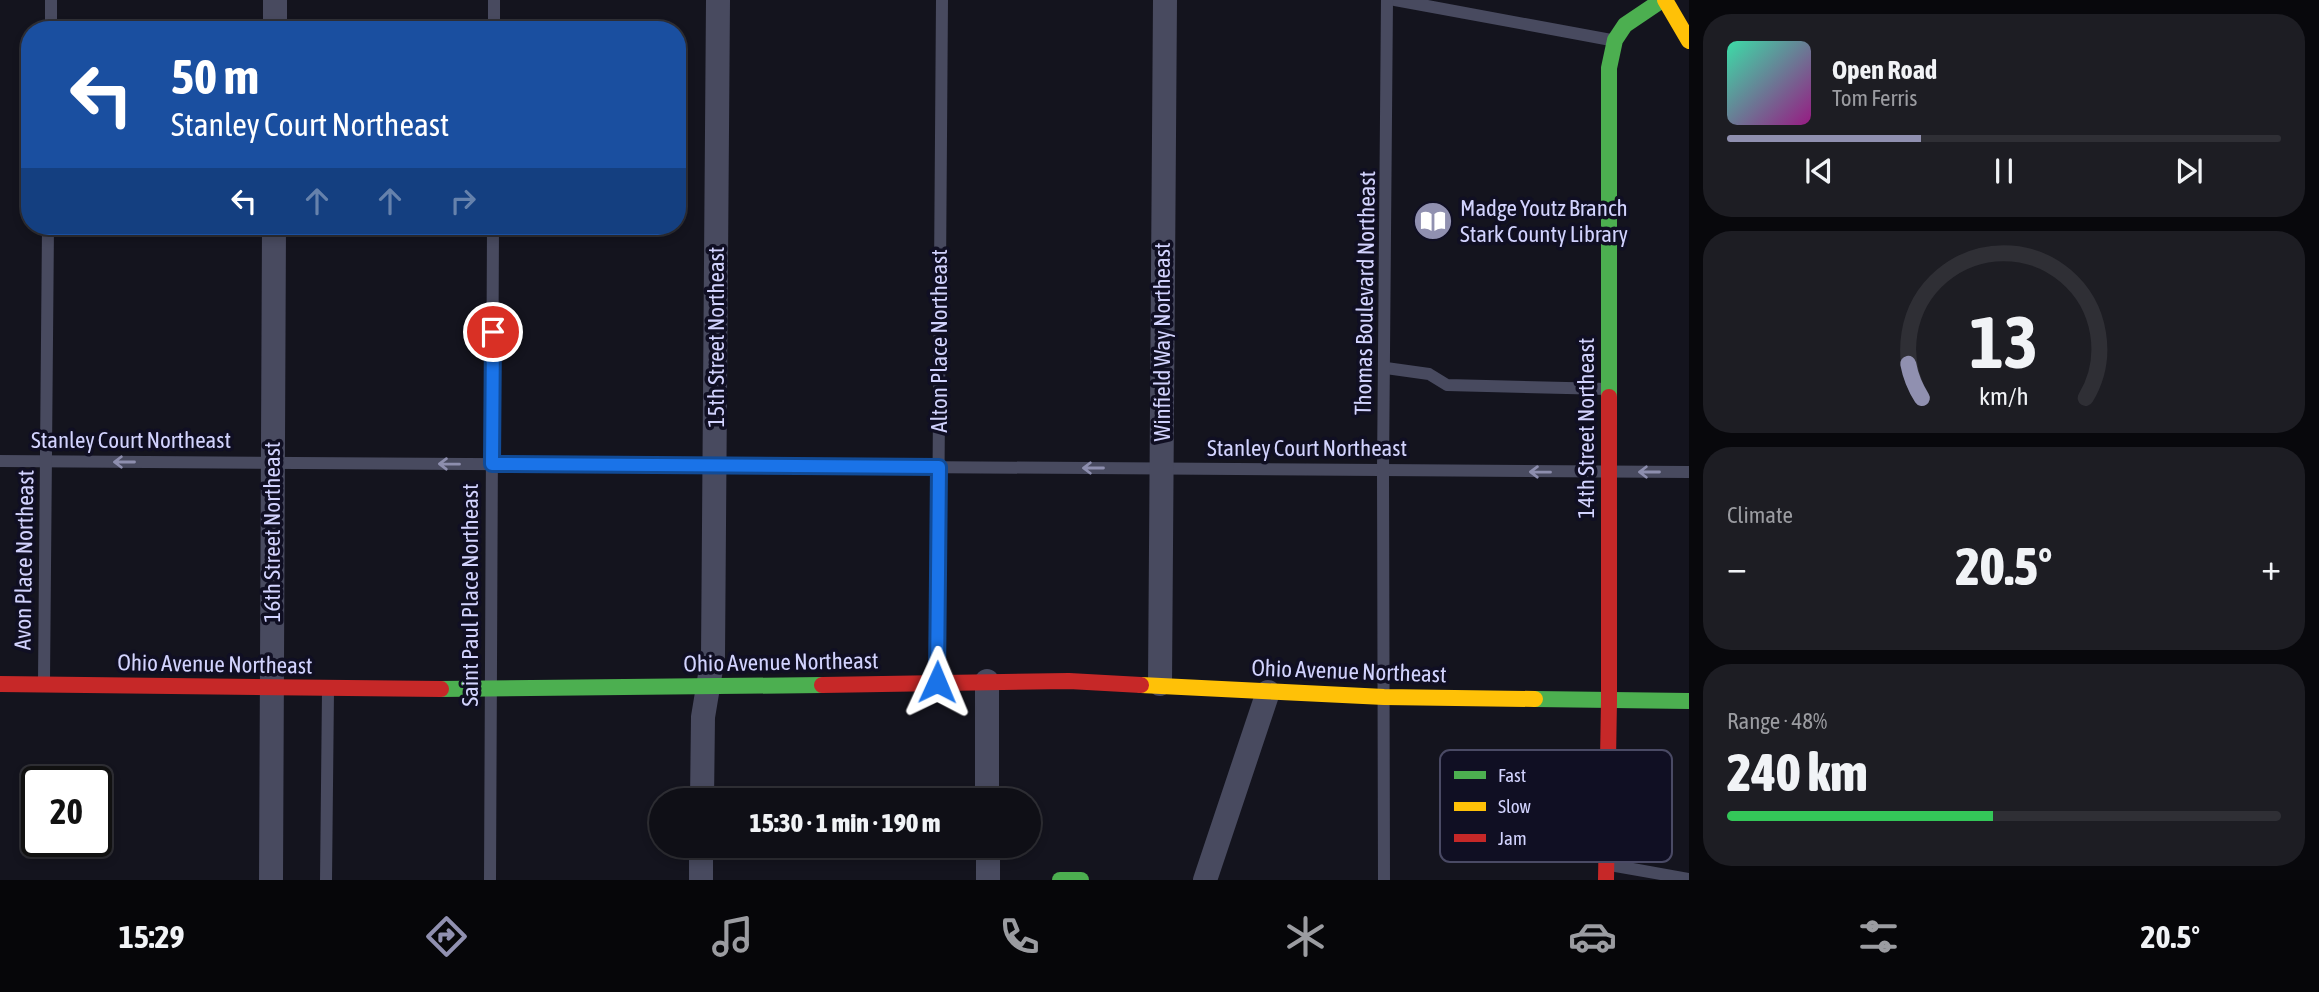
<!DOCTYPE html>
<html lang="en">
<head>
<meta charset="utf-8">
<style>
  body { margin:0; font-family:"Asap Condensed",sans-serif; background:#1d1d23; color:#f1f3f6; height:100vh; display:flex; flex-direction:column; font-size:26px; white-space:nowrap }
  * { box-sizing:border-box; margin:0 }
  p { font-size:23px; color:#9b9ca1 }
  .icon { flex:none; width:38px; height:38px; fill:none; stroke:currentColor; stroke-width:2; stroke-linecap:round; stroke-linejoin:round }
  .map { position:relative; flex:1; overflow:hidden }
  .details { display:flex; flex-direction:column; gap:14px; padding:14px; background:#08080c; width:630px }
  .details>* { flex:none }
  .hud { position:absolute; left:21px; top:21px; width:665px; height:214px; border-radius:28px; box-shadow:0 4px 10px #0003,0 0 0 2px #2f2f35; background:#1a4fa0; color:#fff; overflow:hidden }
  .speed { position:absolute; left:21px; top:766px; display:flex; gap:14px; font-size:35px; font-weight:700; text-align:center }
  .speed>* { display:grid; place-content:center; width:91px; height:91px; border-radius:50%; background:#0f0f16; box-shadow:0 4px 10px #0003,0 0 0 2px #2f2f35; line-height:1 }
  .speed .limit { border:4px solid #111; border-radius:10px; background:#fff; color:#111 }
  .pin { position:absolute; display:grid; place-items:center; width:60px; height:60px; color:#fff; margin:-30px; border:4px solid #fff; border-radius:50%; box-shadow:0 2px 7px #0007 }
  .me { position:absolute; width:77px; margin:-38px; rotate:1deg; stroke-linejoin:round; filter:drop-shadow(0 0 5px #0008) }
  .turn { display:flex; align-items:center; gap:24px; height:147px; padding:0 35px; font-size:32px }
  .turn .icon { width:91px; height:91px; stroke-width:2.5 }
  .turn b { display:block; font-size:49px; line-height:60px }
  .lanes { display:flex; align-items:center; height:66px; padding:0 35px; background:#0003; justify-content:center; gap:35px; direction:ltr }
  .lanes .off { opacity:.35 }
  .big { font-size:52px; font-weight:800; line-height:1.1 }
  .details .widget { flex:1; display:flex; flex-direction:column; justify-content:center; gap:10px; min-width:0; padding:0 24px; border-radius:28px; background:#1d1d23 }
  .details .dial { align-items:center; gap:0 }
  .dial svg { height:182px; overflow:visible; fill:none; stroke:#2f2f35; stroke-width:7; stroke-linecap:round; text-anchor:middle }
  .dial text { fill:#f1f3f6; stroke:none }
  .song { display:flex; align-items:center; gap:21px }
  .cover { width:84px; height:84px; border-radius:10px; background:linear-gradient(135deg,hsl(160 70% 55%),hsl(310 70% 35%)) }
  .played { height:7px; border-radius:4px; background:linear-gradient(90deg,#9090b0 35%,#2f2f35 35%) }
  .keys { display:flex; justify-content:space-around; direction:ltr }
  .heat { display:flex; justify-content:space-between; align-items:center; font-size:38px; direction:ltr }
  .charge { height:10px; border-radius:5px; background:linear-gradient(90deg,#34c759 48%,#2f2f35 0) }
  .trip { position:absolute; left:649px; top:788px; width:392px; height:70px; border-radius:35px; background:#0f0f16; box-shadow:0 4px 10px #0003,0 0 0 2px #2f2f35; font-weight:800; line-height:70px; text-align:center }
  .menu { display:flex; height:112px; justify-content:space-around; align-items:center; background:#060609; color:#9b9ca1 }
  .menu .icon { width:49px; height:49px }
  .menu .current { color:#9090b0 }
  .menu b { font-size:32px; color:#f1f3f6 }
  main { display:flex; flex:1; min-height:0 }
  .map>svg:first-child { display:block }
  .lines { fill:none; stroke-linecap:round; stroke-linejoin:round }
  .lane { stroke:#484a5f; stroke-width:12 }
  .street { stroke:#484a5f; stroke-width:24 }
  .fast { stroke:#4caf50; stroke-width:16 }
  .slow { stroke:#ffc107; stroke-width:16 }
  .jam { stroke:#c62828; stroke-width:16 }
  .oneway { stroke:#8d8eae }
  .route-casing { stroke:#114b97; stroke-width:18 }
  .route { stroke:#1a73e8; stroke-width:12 }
  .labels { text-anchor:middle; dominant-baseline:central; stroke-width:7; stroke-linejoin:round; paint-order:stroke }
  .poi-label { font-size:23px; fill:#d2d3fe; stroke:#100f23; text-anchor:start }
  .street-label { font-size:23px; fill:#d2d3fe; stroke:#100f23 }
  .key { fill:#100f23; stroke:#4a4a65; stroke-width:2 }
  .key-label { font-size:19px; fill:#d2d3fe }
</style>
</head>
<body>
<main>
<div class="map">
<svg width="1689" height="880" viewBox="0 0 1689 880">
  <rect width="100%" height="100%" fill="#14141e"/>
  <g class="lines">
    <g class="lane">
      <path d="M1395,0L1611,40"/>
      <path d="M51,30V0"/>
      <path d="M494,30V0"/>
      <path d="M1386,368L1429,374L1447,385L1609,389"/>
      <path d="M0,461L1689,472"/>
      <path d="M44,681L48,226"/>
      <path d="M937,682L942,0"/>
      <path d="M1610,865L1689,879"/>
      <path d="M326,880L328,691"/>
      <path d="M490,880L493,226"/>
      <path d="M1384,880L1383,470L1387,0"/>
    </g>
    <g class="street">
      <path d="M275,30V0"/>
      <path d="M987,681V800"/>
      <path d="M1160,684L1165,0"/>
      <path d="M702,800L703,717L713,657L718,0"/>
      <path d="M988,845V880"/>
      <path d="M271,880L274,226"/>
      <path d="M701,880V845"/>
      <path d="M1205,880L1268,692"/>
    </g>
    <g class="fast">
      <path d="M1609,397V68L1615,40L1625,25L1662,0"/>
      <path d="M441,689L822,685"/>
      <path d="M1535,699L1689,701"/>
      <path d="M1060,880H1081"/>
    </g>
    <g class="slow">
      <path d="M1665,0L1689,41"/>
      <path d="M1141,685L1384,697L1535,699"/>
    </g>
    <g class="jam">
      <path d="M0,684L441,689"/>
      <path d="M822,685L1069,681L1141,685"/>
      <path d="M1606,880L1609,701V397"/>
    </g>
  </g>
  <defs><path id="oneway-shaft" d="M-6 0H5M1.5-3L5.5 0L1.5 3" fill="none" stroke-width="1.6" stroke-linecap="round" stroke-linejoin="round" transform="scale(1.75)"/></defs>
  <g class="oneway">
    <use href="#oneway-shaft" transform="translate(124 462) rotate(180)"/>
    <use href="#oneway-shaft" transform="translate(449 464) rotate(-179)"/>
    <use href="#oneway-shaft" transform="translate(1093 468) rotate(-180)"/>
    <use href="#oneway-shaft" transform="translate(1540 472) rotate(-179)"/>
    <use href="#oneway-shaft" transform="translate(1649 472) rotate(-180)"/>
  </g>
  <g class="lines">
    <g class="route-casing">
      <path id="route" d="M493,332L492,464L939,467L937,682"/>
    </g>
    <use href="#route" class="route"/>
  </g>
  <defs>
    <g id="library-disc" transform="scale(2.0125)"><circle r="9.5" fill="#9090b0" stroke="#100f23"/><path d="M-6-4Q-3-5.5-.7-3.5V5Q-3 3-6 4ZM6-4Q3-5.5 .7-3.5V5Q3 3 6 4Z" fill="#fff"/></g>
  </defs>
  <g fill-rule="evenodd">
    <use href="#library-disc" x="1433" y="221"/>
  </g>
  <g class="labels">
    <g class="poi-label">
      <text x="1460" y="208">Madge Youtz Branch<tspan x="1460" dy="26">Stark County Library</tspan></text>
    </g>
    <g class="street-label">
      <text transform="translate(1365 293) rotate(-89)">Thomas Boulevard Northeast</text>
      <text transform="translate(716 337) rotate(-90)">15th Street Northeast</text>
      <text transform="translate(939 341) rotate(-90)">Alton Place Northeast</text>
      <text transform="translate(1162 342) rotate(-90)">Winfield Way Northeast</text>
      <text transform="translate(1586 428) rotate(-90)">14th Street Northeast</text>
      <text x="131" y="440">Stanley Court Northeast</text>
      <text x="1307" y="448">Stanley Court Northeast</text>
      <text transform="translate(272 532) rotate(-90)">16th Street Northeast</text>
      <text transform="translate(24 560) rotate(-89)">Avon Place Northeast</text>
      <text transform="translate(470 595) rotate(-90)">Saint Paul Place Northeast</text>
      <text transform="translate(781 662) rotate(-1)">Ohio Avenue Northeast</text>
      <text transform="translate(215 664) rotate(1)">Ohio Avenue Northeast</text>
      <text transform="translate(1349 671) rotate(2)">Ohio Avenue Northeast</text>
    </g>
  </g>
  <rect x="1440" y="750" width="232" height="112" rx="10" class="key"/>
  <rect x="1454" y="771" width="32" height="8" fill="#4caf50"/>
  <rect x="1454" y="802" width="32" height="9" fill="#ffc107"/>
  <rect x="1454" y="834" width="32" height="8" fill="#c62828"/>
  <g class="key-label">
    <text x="1498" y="782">Fast</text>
    <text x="1498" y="813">Slow</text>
    <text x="1498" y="845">Jam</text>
  </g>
</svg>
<div class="speed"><div class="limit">20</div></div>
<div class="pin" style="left:493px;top:332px;background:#d93025"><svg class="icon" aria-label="arrive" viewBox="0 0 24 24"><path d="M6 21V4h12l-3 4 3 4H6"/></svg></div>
<svg class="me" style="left:937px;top:682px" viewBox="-20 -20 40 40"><path d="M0-17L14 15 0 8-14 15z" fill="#1a73e8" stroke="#fff" stroke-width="4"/></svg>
<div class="trip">15:30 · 1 min · 190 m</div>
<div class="hud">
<div class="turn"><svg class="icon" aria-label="left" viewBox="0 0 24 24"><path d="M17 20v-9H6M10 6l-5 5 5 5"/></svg><div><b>50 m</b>Stanley Court Northeast</div></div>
<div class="lanes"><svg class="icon" aria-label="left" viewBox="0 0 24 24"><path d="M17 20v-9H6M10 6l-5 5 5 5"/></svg><svg class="icon off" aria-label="ahead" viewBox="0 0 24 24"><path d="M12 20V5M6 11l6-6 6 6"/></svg><svg class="icon off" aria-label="ahead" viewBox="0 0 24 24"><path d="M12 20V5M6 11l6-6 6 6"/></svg><svg class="icon off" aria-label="right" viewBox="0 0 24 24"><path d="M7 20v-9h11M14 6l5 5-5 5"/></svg></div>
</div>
</div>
<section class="details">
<div class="widget">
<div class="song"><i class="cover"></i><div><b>Open Road</b><p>Tom Ferris</p></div></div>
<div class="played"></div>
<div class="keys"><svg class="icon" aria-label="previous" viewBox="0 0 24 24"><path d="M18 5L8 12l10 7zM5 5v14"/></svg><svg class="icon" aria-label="pause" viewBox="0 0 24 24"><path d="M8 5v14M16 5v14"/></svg><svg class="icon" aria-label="next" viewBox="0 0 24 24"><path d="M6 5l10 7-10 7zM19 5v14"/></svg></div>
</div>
<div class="widget dial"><svg viewBox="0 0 100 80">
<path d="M14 69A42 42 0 1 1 86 69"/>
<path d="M14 69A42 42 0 0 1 8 54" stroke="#9090b0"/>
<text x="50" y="56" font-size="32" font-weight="700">13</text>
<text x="50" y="72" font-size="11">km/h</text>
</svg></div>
<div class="widget"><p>Climate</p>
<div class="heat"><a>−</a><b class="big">20.5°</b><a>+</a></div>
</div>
<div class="widget"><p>Range · 48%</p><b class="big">240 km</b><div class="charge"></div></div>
</section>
</main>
<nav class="menu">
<b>15:29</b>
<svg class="icon current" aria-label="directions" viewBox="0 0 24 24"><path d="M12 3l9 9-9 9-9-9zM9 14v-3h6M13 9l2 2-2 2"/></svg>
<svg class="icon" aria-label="music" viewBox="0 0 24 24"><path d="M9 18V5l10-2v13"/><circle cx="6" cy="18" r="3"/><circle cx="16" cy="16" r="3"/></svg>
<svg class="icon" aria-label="phone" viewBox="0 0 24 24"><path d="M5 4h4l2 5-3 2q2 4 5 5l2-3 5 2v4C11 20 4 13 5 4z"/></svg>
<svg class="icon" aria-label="climate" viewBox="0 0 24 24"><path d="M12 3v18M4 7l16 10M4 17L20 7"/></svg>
<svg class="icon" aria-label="car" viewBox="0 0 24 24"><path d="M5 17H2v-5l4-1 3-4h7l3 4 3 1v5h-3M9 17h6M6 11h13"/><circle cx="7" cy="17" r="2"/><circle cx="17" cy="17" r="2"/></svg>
<svg class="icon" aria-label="filters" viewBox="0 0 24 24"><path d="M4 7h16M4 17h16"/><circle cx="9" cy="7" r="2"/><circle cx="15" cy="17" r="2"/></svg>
<b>20.5°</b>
</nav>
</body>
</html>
